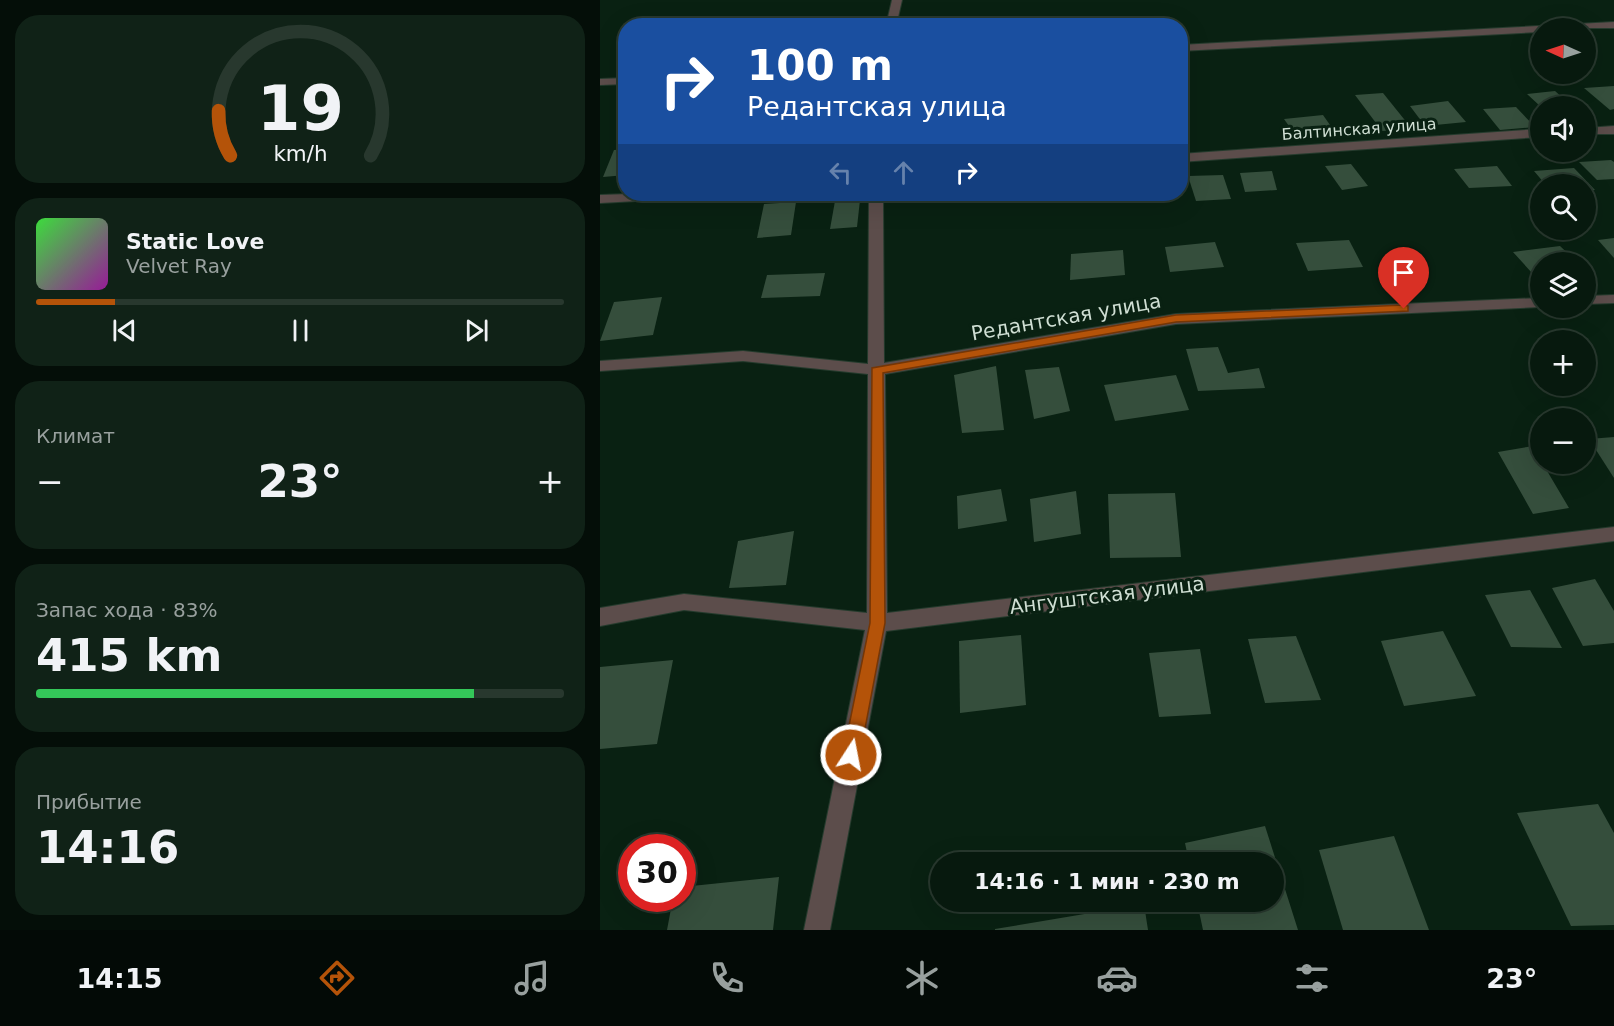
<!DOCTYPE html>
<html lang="ru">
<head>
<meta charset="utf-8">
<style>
  body { margin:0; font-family:"DejaVu Sans",sans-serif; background:#102217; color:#f1f3f6; height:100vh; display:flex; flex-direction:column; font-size:22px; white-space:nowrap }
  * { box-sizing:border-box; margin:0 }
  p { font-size:20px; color:#98a09e }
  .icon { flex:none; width:33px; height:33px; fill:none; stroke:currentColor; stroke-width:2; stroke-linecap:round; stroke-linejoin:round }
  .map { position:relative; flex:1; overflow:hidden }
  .details { display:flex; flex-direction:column; gap:15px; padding:15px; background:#040e08; width:600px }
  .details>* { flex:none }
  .hud { position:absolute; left:18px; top:18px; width:570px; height:183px; border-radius:24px; box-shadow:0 6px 24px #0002,0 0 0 2px #28382e; background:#1a4fa0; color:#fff; overflow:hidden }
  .needle { width:39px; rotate:273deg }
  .fabs { position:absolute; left:930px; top:18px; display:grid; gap:12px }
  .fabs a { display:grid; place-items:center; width:66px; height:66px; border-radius:50%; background:#07190e; box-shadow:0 6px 24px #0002,0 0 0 2px #28382e; font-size:30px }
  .speed { position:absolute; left:18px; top:834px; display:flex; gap:12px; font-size:30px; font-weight:700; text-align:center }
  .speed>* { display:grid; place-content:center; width:78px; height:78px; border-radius:50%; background:#07190e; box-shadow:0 6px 24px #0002,0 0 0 2px #28382e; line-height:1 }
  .speed .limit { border:9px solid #d22; background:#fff; color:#111 }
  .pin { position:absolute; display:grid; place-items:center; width:51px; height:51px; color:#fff; margin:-62px -26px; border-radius:50% 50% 50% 0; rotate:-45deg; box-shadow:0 0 6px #0007 }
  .pin .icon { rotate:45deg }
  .me { position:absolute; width:66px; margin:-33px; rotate:11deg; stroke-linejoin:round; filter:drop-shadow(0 0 4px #0008) }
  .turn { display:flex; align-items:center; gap:21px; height:126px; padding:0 30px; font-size:27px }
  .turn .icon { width:78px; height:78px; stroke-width:2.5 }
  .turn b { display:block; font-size:42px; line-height:51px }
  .lanes { display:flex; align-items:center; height:57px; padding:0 30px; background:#0003; justify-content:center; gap:30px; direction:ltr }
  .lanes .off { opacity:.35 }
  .big { font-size:45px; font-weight:800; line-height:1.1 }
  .details .widget { flex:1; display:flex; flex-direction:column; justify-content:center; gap:9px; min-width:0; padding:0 21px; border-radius:24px; background:#102217 }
  .details .dial { align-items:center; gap:0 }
  .dial svg { height:156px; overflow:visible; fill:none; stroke:#28382e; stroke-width:7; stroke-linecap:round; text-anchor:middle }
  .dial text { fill:#f1f3f6; stroke:none }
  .song { display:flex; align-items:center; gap:18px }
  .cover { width:72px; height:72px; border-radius:9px; background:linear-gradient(135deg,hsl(120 70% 55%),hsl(300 70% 35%)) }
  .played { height:6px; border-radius:3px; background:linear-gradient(90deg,#b45309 15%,#28382e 15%) }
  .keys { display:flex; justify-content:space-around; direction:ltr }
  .heat { display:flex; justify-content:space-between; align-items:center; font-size:33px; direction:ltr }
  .charge { height:9px; border-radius:4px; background:linear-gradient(90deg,#34c759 83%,#28382e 0) }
  .trip { position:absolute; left:330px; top:852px; width:354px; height:60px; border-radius:30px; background:#07190e; box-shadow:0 6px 24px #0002,0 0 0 2px #28382e; font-weight:800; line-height:60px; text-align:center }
  .menu { display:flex; height:96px; justify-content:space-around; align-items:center; background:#030a06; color:#98a09e }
  .menu .icon { width:42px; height:42px }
  .menu .current { color:#b45309 }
  .menu b { font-size:27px; color:#f1f3f6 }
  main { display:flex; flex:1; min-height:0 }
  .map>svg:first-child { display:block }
  .building { fill:#354e3c }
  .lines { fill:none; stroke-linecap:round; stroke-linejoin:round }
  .street-casing { stroke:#253b2d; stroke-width:2 }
  .street { fill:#5c4d4b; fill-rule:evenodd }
  .route { fill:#b45309; stroke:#753606; stroke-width:1.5 }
  .labels { text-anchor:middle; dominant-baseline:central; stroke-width:6; stroke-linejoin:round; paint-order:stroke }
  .far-street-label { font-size:16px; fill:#cfded3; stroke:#092112 }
  .street-label { font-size:20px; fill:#cfded3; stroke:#092112 }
</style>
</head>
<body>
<main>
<section class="details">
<div class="widget dial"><svg viewBox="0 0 100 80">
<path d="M14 69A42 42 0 1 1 86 69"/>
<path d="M14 69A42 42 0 0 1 8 46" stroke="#b45309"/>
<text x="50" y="56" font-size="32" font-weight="700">19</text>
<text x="50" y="72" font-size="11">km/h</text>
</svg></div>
<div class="widget">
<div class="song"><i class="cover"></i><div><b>Static Love</b><p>Velvet Ray</p></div></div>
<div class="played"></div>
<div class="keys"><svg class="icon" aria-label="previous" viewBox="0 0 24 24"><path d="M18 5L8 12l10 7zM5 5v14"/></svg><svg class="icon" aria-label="pause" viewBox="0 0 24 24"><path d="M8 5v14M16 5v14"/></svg><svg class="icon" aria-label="next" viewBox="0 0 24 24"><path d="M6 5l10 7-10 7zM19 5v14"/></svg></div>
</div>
<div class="widget"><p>Климат</p>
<div class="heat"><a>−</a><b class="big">23°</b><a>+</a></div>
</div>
<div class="widget"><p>Запас хода · 83%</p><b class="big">415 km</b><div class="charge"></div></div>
<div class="widget"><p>Прибытие</p><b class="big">14:16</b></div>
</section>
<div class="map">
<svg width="1014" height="930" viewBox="0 0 1014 930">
  <rect width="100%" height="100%" fill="#092112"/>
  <g class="building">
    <path d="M1014,86V109L1010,110L984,88Z"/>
    <path d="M955,91L972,106H940L927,94Z"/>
    <path d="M783,93L812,129L782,131L755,95Z"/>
    <path d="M848,101L866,122L825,126L810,106Z"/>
    <path d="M916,107L935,127L900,130L883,109Z"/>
    <path d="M723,115L737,135L698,139L684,119Z"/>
    <path d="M26,149V175L3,177L14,150Z"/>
    <path d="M1011,160L1014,162V179L997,180L979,162Z"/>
    <path d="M751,164L768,186L742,190L725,166Z"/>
    <path d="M897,166L912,186L869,188L854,169Z"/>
    <path d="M974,168L995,190L986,191V184H945L934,171Z"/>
    <path d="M672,171L677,190L645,192L640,173Z"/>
    <path d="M623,175L631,199L596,201L588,176Z"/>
    <path d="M260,200L257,227L230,229L235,201Z"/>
    <path d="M196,202L191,235L157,238L164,204Z"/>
    <path d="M1014,238V258L998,240Z"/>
    <path d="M749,240L763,267L708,271L696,243Z"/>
    <path d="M615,242L624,267L570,272L565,247Z"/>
    <path d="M960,246L977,262H940V272L932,273L913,252Z"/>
    <path d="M523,250L525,275L470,280L471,254Z"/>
    <path d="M225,273L220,296L161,298L167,275Z"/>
    <path d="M62,297L53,335L0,341L14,302Z"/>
    <path d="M618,347L628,373L659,368L665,388L598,391L586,349Z"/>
    <path d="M396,366L404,430L362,433L354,375Z"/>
    <path d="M459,367L470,411L434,419L425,370Z"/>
    <path d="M576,375L589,410L515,421L504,385Z"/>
    <path d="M1014,437V478L989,439Z"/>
    <path d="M933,446L940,464H943L969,508L933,514L898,452Z"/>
    <path d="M401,489L407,521L358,529L357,496Z"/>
    <path d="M476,491L481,534L434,542L430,499Z"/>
    <path d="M575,493L581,557L510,558L508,494Z"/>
    <path d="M194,531L186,585L129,588L138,541Z"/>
    <path d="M995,579L1014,611V643L983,646L952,588Z"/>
    <path d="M930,590L962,648L911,647L885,595Z"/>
    <path d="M843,631L876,696L804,706L781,641Z"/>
    <path d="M421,635L426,705L360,713L359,641Z"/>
    <path d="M696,636L721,700L665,703L648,639Z"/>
    <path d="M600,649L611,714L559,717L549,653Z"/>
    <path d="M73,660L57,744L0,749V667Z"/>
    <path d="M998,804L1014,833V925L971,926L917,813Z"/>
    <path d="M665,826L698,930H603L597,902H674V862H589L585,843Z"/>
    <path d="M794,836L829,930H743L719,850Z"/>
    <path d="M179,877L173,930H67L73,898H82V887Z"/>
    <path d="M544,904L548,930H395V929Z"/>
  </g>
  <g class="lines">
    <g class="street-casing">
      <g id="street">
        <path d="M292,0H302L296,26H286Z"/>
        <path d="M1014,22V28H940V32L580,51V45Z"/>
        <path d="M26,78V84L0,85V79Z"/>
        <path d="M1014,126V134H986V128Z"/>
        <path d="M940,129V137L580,162V154Z"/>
        <path d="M29,194H99L92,198L0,203V195Z"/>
        <path d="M269,194H283L284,363L576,314L940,298V307L576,324L285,374L287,613L1014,527V541L286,631L230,930H204L265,630L84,610L0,626V608L84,594L267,613L268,374L143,361L0,371V361L143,351L268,364Z"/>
        <path d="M1014,295V303L986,304V296Z"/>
      </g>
    </g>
    <use href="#street" class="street"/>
  </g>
  <path class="route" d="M804,305L808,306V311L576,322L283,373L285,623L260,755L258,761L251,763L245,761L243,755L270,623L272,368L576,315Z"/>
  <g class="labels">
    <g class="far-street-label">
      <text transform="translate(759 129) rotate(-4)">Балтинская улица</text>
    </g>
    <g class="street-label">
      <text transform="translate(466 317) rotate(-10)">Редантская улица</text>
      <text transform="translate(507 595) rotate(-7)">Ангуштская улица</text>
    </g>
  </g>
</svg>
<div class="fabs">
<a><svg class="needle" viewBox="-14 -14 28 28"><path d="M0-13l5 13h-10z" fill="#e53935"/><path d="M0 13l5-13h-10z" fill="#98a09e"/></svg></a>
<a><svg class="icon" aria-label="sound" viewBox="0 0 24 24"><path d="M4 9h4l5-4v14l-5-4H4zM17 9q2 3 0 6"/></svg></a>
<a><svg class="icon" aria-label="search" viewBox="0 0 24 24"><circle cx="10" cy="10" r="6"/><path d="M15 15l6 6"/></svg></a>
<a><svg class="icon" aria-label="layers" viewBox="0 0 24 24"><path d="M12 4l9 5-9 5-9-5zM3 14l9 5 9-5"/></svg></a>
<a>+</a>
<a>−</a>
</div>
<div class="speed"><div class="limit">30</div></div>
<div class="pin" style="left:804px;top:309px;background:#d93025"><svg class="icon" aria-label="arrive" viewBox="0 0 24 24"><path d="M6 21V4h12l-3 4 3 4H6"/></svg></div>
<svg class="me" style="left:251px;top:755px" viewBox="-20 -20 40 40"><circle r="17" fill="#b45309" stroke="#fff" stroke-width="3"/><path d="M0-11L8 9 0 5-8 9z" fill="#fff"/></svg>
<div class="trip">14:16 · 1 мин · 230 m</div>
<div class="hud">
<div class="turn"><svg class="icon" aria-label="right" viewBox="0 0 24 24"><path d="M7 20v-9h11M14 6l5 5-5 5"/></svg><div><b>100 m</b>Редантская улица</div></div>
<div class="lanes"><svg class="icon off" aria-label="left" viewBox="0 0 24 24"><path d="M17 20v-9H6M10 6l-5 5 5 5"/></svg><svg class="icon off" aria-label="ahead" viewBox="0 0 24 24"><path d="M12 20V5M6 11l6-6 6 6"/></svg><svg class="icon" aria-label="right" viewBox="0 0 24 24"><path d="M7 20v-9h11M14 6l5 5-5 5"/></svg></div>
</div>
</div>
</main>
<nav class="menu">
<b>14:15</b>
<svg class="icon current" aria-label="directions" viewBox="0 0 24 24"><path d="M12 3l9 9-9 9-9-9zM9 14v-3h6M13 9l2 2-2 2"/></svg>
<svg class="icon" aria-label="music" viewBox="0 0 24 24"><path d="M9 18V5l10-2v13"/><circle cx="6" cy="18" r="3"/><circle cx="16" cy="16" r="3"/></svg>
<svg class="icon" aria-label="phone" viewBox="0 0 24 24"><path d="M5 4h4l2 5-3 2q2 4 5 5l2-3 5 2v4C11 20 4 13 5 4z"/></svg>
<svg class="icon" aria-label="climate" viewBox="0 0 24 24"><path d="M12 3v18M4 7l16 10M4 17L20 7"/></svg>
<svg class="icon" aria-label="car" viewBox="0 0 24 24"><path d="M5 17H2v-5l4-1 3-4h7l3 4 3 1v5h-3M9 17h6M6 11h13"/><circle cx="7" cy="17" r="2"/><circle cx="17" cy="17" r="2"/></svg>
<svg class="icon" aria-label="filters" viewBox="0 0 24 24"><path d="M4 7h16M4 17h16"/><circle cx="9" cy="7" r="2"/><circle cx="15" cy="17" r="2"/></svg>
<b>23°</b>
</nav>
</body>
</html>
